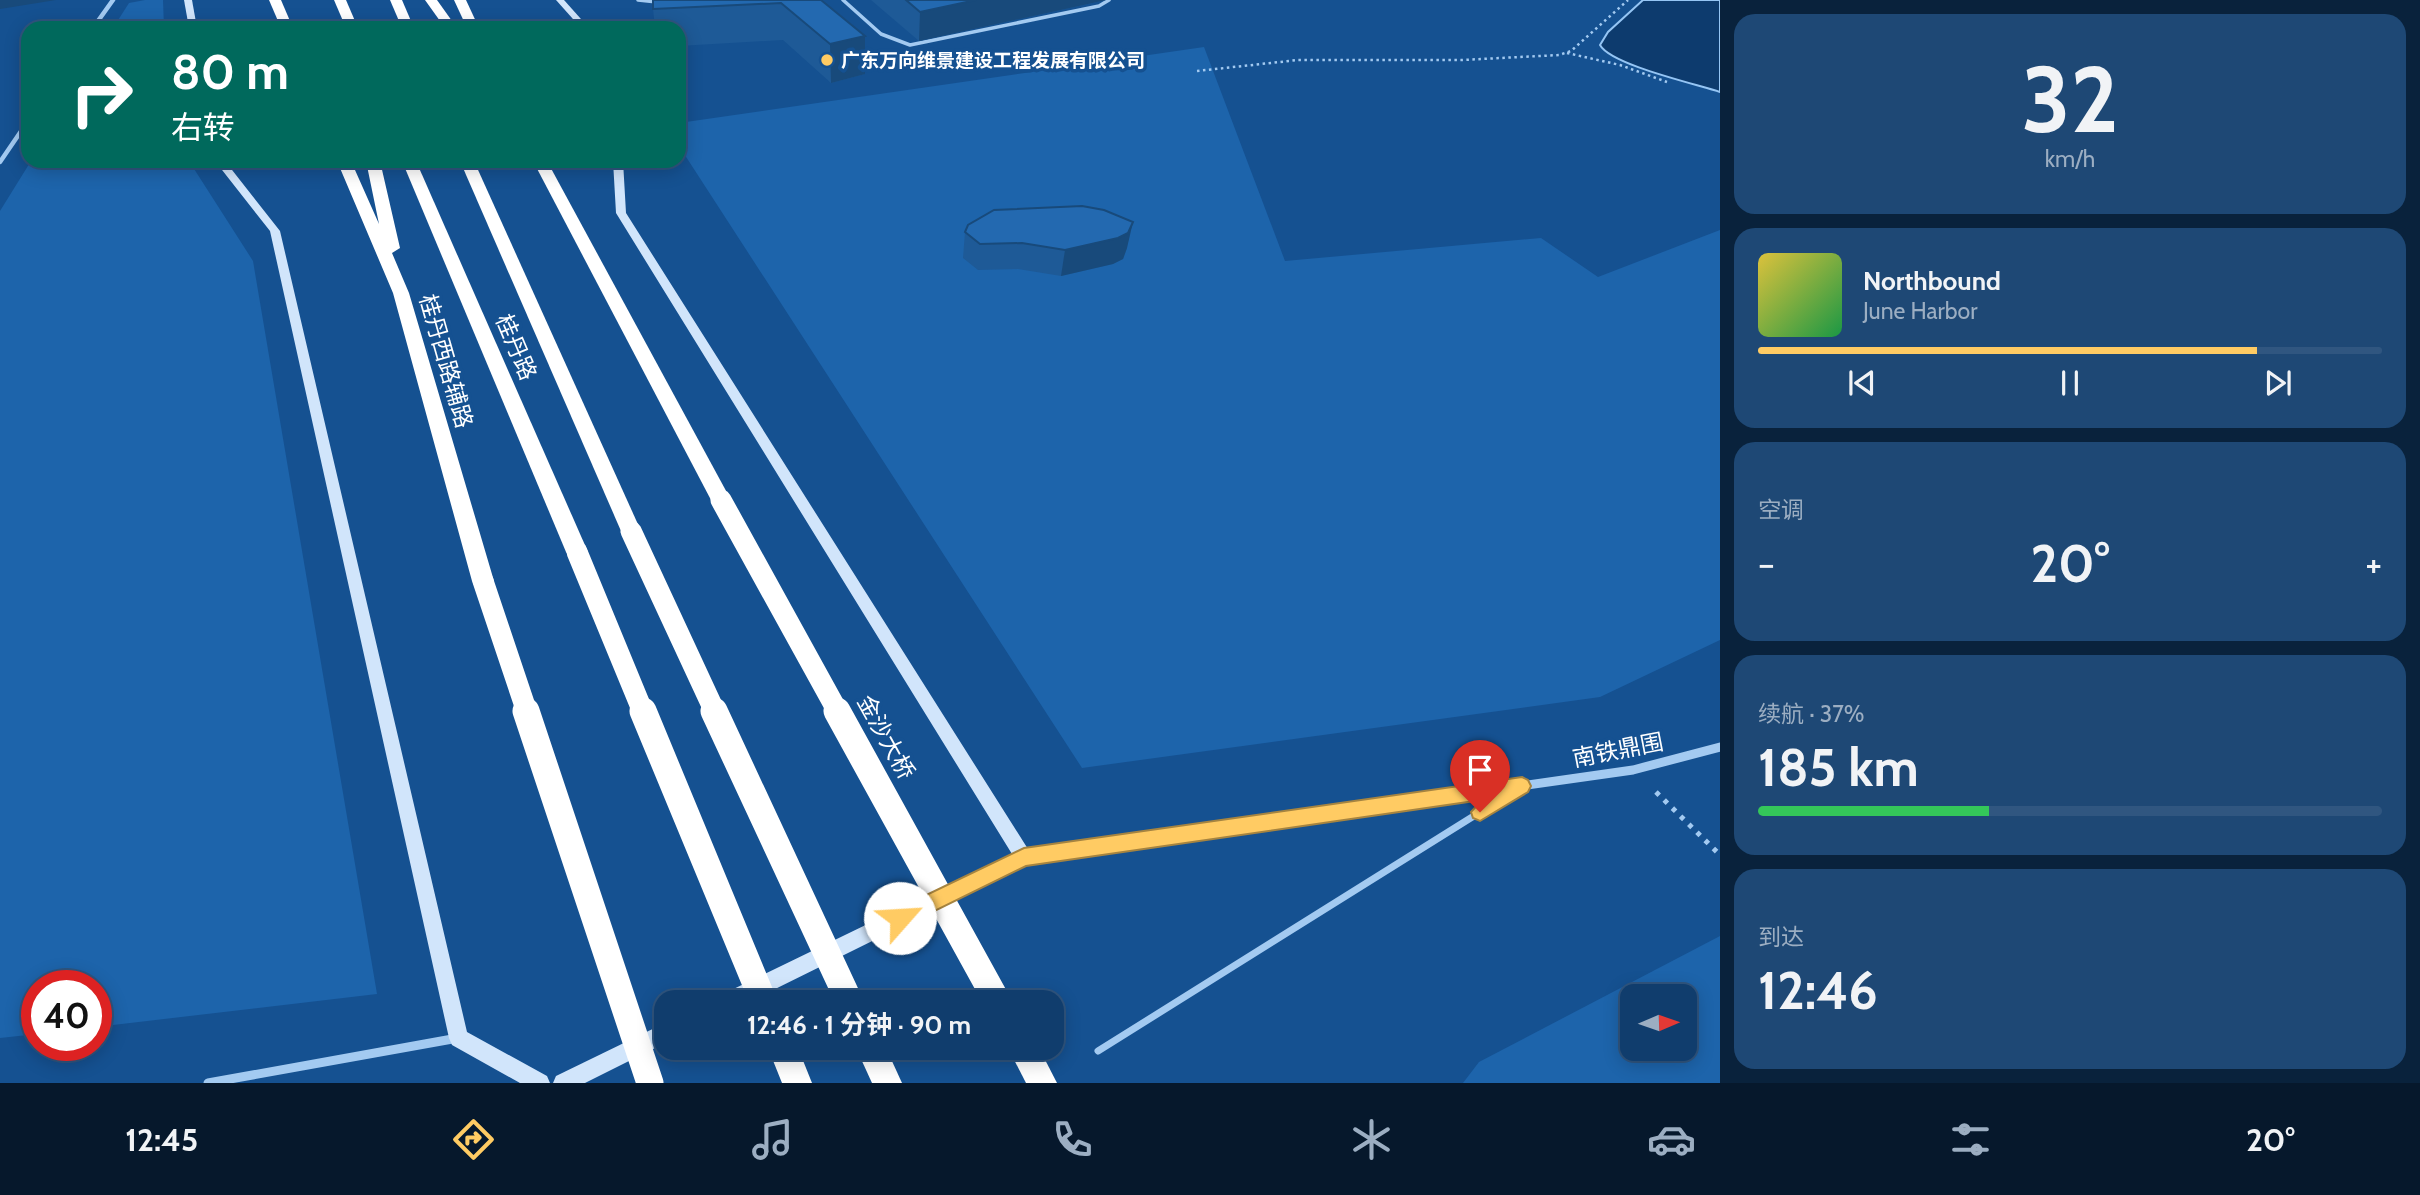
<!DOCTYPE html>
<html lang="zh">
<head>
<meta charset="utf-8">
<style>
  body { margin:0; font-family:Cabin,"Noto Sans SC",sans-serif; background:#1e4875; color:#f1f3f6; height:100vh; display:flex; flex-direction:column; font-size:26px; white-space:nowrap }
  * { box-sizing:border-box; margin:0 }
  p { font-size:23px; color:#9caec2 }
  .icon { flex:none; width:38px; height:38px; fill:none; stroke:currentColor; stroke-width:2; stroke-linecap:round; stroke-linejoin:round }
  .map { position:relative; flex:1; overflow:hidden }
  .side { display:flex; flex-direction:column; gap:14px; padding:14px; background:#09223c; width:700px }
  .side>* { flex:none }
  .top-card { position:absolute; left:21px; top:21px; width:665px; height:147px; border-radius:21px; box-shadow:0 4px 18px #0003,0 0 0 2px #305680; background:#00695c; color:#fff; overflow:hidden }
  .needle { width:46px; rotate:88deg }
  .buttons { position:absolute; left:1620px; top:984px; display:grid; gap:14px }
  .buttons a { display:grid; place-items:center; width:77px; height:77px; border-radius:14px; background:#103d6d; box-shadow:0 4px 18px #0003,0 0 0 2px #305680; font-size:35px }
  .speed { position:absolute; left:21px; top:970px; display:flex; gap:14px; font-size:35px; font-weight:700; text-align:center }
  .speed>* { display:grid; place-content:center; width:91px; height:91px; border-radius:50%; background:#103d6d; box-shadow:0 4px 18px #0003,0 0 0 2px #305680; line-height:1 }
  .speed .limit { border:10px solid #d22; background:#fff; color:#111 }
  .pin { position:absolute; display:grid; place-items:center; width:60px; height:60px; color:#fff; margin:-72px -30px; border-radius:50% 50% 50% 0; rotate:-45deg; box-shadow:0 0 7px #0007 }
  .pin .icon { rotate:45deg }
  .me { position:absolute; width:77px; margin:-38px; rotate:64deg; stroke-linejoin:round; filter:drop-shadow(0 0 5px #0008) }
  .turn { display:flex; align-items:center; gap:24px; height:147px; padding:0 35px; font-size:32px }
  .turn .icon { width:91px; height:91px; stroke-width:2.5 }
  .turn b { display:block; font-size:49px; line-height:60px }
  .big { font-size:52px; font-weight:700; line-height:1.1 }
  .side .card { flex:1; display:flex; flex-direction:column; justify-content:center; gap:10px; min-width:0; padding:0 24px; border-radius:21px; background:#1e4875 }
  .side .dial { align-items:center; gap:0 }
  .dial b { font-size:91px; line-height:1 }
  .song { display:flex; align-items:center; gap:21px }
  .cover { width:84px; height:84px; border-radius:10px; background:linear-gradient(135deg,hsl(50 70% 55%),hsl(140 70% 35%)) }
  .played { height:7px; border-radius:4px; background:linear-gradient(90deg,#ffcb63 80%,#305680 80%) }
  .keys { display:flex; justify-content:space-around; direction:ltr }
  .heat { display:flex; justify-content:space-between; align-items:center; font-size:38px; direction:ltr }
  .charge { height:10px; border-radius:5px; background:linear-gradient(90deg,#34c759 37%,#305680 0) }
  .trip { position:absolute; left:654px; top:990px; width:410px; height:70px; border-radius:21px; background:#103d6d; box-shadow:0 4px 18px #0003,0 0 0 2px #305680; font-weight:700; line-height:70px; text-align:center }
  .dock { display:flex; height:112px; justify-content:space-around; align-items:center; background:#06182c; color:#9caec2 }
  .dock .icon { width:49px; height:49px }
  .dock .active { color:#ffcb63 }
  .dock b { font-size:32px; color:#f1f3f6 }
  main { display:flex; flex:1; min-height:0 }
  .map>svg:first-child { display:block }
  .green { fill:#1d64ab; fill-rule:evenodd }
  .water { fill:#0d3b6e; stroke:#95c5f4; stroke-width:2 }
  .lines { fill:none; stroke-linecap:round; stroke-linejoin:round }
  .path-far1 { stroke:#a3caf1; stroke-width:2.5; stroke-dasharray:2.5 3.5; stroke-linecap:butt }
  .path { stroke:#a3caf1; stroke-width:5; stroke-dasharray:4.5 7; stroke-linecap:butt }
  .lane-far1 { stroke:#a3caf1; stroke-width:3.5 }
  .lane { stroke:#a3caf1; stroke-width:7 }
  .street-far1 { stroke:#a3caf1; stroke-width:4.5 }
  .street { stroke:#a3caf1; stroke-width:9 }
  .secondary { fill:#d1e5fb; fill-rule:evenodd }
  .highway { fill:#fff; fill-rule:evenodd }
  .highway-bridge-far1 { stroke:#fff; stroke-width:21 }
  .highway-bridge { stroke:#fff; stroke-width:27 }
  .wall { fill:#1e5a97 }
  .shaded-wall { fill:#184a7b }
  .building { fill:#2369b0; stroke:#184a7b; stroke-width:2 }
  .route { fill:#ffcb63; stroke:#a68440; stroke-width:2 }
  .poi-dot { fill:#ffcb63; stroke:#155191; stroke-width:2.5 }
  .labels { text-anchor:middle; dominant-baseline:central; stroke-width:7; stroke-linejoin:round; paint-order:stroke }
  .far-poi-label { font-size:19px; font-weight:bold; fill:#fff; stroke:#155191; text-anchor:start }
  .street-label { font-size:23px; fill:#fff; stroke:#155191 }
</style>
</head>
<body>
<main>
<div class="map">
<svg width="1720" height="1083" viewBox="0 0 1720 1083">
  <rect width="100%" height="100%" fill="#155191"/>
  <g class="green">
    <path d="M145,0H163L164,28H113L129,3Z"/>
    <path d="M1204,47L1285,261L1541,238L1598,277L1720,230V640L1600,697L1082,768L679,146V123Z"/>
    <path d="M31,161H189L253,261L377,994L96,1027V985H37V1034L0,1038V211Z"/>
    <path d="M1720,936V1083H1463L1479,1062ZM1633,996H1685V1048H1633Z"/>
  </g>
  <path class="water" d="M1643,0H1720V92C1696,84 1611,65 1600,45L1608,32Z"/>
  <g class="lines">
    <g class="path-far1">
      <path d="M1567,53L1620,65L1667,82"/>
      <path d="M1197,71L1298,60H1462L1559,55L1571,51L1628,0"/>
    </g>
    <path class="path" d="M1656,792L1720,855"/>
    <g class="lane-far1">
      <path d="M638,0L657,2"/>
      <path d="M843,0L881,34L910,45L1099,6L1109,0"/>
    </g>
    <path class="lane" d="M1098,1051L1517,789"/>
    <g class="street-far1">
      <path d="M93,28L113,0"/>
      <path d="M0,162L28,121"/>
    </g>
    <g class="street">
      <path d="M1024,857L1633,770L1720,747"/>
      <path d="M208,1083L458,1038"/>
    </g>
    <g class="secondary">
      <path d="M184,0H192L197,28H189Z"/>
      <path d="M556,0H564L589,28H581Z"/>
      <path d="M215,161H225L280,231L467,1032L547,1076L550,1083H520L452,1045L449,1038L270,231Z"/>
      <path d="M613,161H623L626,213L1033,857L1030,863L747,1003H717L719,996L1012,854L616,213Z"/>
      <path d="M667,1022V1042L585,1083H553L556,1076Z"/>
    </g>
    <g class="highway">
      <path d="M269,0H281L293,28H281Z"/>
      <path d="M334,0H346L358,28H346Z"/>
      <path d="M390,0H402L414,28H402Z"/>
      <path d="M425,0H437L457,28H445Z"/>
      <path d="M454,0H466L479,28H467Z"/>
      <path d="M337,161H351L379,224L366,161H380L400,248L392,253L409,293L494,581L491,587H475L472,581L393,293Z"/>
      <path d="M402,161H416L588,552L584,558H570L566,552Z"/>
      <path d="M460,161H474L641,531L638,536H624L621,531Z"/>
      <path d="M533,161H547L731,500L728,505H714L711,500Z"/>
      <path d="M768,1048H798L812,1083H782Z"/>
      <path d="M856,1048H886L902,1083H872Z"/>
      <path d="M1008,1048H1039L1057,1083H1026Z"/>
    </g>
    <g class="highway-bridge-far1">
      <path d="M721,500L838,712"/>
      <path d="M631,531L715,712"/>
      <path d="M577,552L643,712"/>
      <path d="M483,581L527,712"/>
    </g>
    <g class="highway-bridge">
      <path d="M526,711L650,1083"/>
      <path d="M643,711L764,1003"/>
      <path d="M714,711L850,1003"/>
      <path d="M837,711L998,1003"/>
    </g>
  </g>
  <g class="wall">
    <path d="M821,0L865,74L831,83L783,40L679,46V28H655L653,9Z"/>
    <path d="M871,0H1106L919,41Z"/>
    <path d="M965,232L1127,248L1123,259L1113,264L1061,276L1018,269L978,270L963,258Z"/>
  </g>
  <g class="shaded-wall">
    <path d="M0,0H56L0,9Z"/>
    <path d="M976,0H1106L919,41L920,12Z"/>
    <path d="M865,36V74L831,83L830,44Z"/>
    <path d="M1133,222L1127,248L1123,259L1113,264L1061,276L1065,250Z"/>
  </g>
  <g class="building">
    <path d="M653,0H821L865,36L830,44L781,3L653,9Z"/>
    <path d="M906,0H976L920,12Z"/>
    <path d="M1082,206L1104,210L1133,222L1128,233L1118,238L1065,250L1022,243L980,244L965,232L968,225L994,210Z"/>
  </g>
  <path class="route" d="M1522,777L1528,780L1531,786L1528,792L1480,821L1473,818L1471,812L1482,800L1026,866L900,928L893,925L889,918L893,911L1024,848Z"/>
  <circle class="poi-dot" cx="827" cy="60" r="7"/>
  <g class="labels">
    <g class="far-poi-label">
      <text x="841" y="60">广东万向维景建设工程发展有限公司</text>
    </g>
    <g class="street-label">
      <text transform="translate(516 347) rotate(67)">桂丹路</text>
      <text transform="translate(446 361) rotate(74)">桂丹西路辅路</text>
      <text transform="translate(886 737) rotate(61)">金沙大桥</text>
      <text transform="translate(1618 750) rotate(-11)">南铁鼎围</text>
    </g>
  </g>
</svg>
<div class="buttons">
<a><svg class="needle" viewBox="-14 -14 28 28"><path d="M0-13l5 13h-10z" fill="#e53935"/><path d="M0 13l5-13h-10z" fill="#9caec2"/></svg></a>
</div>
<div class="speed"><div class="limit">40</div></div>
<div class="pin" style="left:1480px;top:812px;background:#d93025"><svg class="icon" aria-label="arrive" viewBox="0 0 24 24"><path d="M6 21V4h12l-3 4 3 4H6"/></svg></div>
<svg class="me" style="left:900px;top:918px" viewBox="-20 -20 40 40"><circle r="19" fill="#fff"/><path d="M0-13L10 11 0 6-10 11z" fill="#ffcb63"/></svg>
<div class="trip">12:46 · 1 分钟 · 90 m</div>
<div class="top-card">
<div class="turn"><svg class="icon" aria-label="right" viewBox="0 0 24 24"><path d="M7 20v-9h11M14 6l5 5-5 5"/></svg><div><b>80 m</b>右转</div></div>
</div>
</div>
<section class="side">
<div class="card dial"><b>32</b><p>km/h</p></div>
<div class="card">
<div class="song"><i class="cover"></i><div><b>Northbound</b><p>June Harbor</p></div></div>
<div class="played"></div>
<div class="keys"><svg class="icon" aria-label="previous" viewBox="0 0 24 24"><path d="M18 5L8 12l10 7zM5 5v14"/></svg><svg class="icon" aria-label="pause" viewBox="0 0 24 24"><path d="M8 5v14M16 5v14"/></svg><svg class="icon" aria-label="next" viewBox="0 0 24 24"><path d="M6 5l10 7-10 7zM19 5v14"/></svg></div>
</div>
<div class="card"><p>空调</p>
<div class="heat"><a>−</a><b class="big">20°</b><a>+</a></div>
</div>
<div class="card"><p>续航 · 37%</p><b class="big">185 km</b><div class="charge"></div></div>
<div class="card"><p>到达</p><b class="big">12:46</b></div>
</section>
</main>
<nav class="dock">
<b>12:45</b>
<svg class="icon active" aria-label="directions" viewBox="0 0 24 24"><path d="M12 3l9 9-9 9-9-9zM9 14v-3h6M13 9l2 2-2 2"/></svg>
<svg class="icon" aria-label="music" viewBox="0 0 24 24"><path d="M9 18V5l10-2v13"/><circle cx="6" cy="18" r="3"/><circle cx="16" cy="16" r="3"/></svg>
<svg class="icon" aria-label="phone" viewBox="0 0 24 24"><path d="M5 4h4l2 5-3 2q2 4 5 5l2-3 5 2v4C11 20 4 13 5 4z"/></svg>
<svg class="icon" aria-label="climate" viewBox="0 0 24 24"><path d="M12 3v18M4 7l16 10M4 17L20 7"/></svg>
<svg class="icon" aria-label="car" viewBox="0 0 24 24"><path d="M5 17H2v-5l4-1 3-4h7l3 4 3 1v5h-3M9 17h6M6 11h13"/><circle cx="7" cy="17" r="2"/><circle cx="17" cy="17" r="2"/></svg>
<svg class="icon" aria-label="filters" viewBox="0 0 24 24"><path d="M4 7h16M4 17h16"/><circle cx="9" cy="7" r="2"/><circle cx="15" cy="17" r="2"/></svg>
<b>20°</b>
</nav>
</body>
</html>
